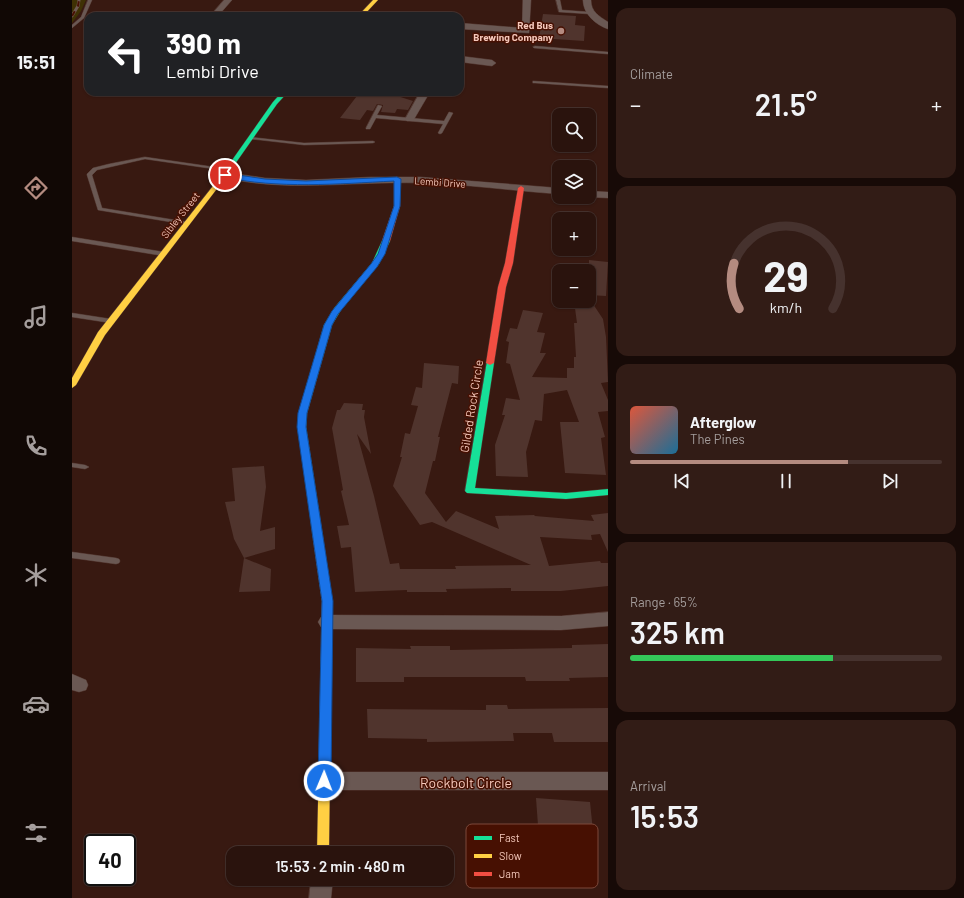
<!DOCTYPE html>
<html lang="en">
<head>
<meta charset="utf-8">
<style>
  body { margin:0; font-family:Barlow,sans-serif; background:#321c16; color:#f1f3f6; height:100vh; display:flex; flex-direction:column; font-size:15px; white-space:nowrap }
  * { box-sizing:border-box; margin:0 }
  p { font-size:13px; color:#a59e9d }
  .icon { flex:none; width:22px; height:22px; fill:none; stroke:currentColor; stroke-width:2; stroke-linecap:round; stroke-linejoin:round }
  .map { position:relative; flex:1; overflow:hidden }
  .side { display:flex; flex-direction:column; gap:8px; padding:8px; background:#170a07; width:356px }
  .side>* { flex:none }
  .hud { position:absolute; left:12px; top:12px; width:380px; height:84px; border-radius:12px; box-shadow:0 1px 3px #0004,0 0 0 1px #46322e; background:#202124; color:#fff; overflow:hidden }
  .controls { position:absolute; left:480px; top:108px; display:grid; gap:8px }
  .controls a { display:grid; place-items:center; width:44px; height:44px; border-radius:8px; background:#2a130d; box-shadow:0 1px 3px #0004,0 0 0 1px #46322e; font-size:20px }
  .speed { position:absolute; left:12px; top:834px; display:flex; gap:8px; font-size:20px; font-weight:700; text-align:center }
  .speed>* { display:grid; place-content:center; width:52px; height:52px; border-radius:50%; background:#2a130d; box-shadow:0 1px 3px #0004,0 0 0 1px #46322e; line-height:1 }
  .speed .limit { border:2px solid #111; border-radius:6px; background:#fff; color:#111 }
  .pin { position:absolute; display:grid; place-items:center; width:34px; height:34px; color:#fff; margin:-17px; border:2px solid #fff; border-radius:50%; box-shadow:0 1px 4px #0007 }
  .me { position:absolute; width:44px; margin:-22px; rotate:1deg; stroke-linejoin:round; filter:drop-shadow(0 0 3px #0008) }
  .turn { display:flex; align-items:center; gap:14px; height:84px; padding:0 16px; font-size:18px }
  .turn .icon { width:52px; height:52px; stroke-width:2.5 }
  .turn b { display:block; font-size:28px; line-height:34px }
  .big { font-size:30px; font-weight:600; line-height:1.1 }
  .side .card { flex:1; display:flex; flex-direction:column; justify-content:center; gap:6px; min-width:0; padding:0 14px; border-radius:12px; background:#321c16 }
  .side .dial { align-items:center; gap:0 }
  .dial svg { height:104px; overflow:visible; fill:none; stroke:#46322e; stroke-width:7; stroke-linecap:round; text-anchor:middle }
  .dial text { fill:#f1f3f6; stroke:none }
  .song { display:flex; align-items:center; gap:12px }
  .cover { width:48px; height:48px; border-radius:6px; background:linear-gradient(135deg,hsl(10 70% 55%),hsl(200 70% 35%)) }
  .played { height:4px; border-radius:2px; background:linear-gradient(90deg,#b48b80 70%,#46322e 70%) }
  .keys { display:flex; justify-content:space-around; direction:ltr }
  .heat { display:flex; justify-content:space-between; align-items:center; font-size:22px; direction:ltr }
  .charge { height:6px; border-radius:3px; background:linear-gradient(90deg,#34c759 65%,#46322e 0) }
  .trip { position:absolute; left:154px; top:846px; width:228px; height:40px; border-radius:12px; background:#2a130d; box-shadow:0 1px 3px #0004,0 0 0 1px #46322e; font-weight:600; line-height:40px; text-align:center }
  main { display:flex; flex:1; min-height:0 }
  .tabs { display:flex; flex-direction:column; width:72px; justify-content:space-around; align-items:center; background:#110805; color:#a59e9d }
  .tabs .icon { width:28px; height:28px }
  .tabs .selected { color:#b48b80 }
  .tabs b { font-size:18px; color:#f1f3f6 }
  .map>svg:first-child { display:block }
  .green { fill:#3f3104 }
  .building { fill:#50342d }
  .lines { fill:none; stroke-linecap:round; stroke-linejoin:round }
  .lane-casing { stroke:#533730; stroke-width:1 }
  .street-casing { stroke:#533730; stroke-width:1 }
  .fast-casing { stroke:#533730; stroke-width:1 }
  .slow-casing { stroke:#533730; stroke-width:1 }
  .jam-casing { stroke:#533730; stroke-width:1 }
  .lane { fill:#6a5853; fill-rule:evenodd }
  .street { fill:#6a5853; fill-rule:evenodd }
  .fast { fill:#16e098; fill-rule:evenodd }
  .slow { fill:#ffcf43; fill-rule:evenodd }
  .jam { fill:#f24e42; fill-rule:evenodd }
  .rail-casing { stroke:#6e5953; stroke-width:3 }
  .rail { stroke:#471002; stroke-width:2; stroke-dasharray:5.5; stroke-linecap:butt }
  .route { fill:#1a73e8; stroke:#114b97 }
  .poi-dot { fill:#b48b80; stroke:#471002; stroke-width:1.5 }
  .labels { text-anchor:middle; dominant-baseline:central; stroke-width:3; stroke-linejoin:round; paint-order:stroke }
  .far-poi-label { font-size:10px; font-weight:bold; fill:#f6c9bc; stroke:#471002; text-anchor:end }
  .far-street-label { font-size:10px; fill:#f6c9bc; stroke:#471002 }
  .street-label { font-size:12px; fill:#f6c9bc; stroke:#471002 }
  .near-street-label { font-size:14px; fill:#f6c9bc; stroke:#471002 }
  .key { fill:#471002; stroke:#7c483a; stroke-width:1 }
  .key-label { font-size:11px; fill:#f6c9bc }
</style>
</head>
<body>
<main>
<nav class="tabs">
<b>15:51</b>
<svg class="icon selected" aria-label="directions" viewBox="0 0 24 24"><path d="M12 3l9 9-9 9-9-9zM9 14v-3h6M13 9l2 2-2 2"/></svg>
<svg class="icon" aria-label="music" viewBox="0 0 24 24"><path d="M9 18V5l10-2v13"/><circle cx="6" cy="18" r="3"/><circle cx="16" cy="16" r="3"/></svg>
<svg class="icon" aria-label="phone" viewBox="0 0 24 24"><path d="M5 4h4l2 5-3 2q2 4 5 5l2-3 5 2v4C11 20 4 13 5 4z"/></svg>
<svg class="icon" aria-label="climate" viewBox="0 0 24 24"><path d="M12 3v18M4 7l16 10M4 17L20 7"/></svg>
<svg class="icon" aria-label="car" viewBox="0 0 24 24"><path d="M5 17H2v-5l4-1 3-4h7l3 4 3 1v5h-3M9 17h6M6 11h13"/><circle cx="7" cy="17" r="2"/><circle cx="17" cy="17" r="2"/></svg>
<svg class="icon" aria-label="filters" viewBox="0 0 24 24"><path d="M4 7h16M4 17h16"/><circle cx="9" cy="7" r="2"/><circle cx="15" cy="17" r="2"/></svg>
</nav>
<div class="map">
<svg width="536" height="898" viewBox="0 0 536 898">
  <rect width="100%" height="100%" fill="#381911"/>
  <path class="green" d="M0,0H14L9,11L0,23Z"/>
  <g class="building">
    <path d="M471,14L504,16L503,25L513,26L512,41L467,38Z"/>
    <path d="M288,92H313L341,101L336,110L325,109L323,113L309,112L311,105L305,104L301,111L295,110L288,120L268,118Z"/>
    <path d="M517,260L536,262L534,296L517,295Z"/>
    <path d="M502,301H519L531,319L534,337L536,382L529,383L536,400V411L526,412L533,437L529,438L534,475L493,473L488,422H507L495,390L472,394L470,421L463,420L454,452L456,477L424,476L423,445L433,415H430L434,398L448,400L438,364L434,363L437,342L434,341L438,328L445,329L451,310L471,313L465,332L473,333L468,353H474L460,377L495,378V368H502V357H504L502,323H505Z"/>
    <path d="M352,363L387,366L386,384L380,383L366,437H368L363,461H361L353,493L374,522L384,511L427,529L423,516L462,515L463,516L522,521L519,515L536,513V552L528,534L519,535L520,540L468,537L477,566L528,561L529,563H536V586L489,591H439V588L374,589L375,592H335V590L283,592L279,547L269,548L265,526L277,525L269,491L271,490L260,428L265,410H268L272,403L291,404L290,410H293L292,417L299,454L285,434L302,496L318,564L327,563L328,569H384L383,566L459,565L360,522L348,525L321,486L330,457H328L333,433L338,434L346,406L339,405L344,387L350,388Z"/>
    <path d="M192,466L194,487L188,531L203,527V549L172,558L162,539L153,502L163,501L160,468Z"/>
    <path d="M172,558L199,569L198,591L167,592Z"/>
    <path d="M536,644V677L497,678L498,681H454L453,677H332V682H284V648L339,649L338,646H378V650L500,648V645Z"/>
    <path d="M414,705H435L436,709L536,708V742H482L480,733H441L442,741L355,742V739L296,738L295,709L414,710Z"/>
    <path d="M464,798L518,802L522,841L508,856L468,853Z"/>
  </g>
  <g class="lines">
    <g class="lane-casing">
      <g id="lane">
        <path d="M16,0H20L12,18L0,28V25L9,17Z"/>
        <path d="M484,0H488L490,10L518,12L520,13L518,14L487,12Z"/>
        <path d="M463,46L536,52V54L462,48L461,47Z"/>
        <path d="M461,81L536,86V88L463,83H461Z"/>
        <path d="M306,105L310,106L305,115L372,121L377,112L381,113L370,133L368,134L366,133L371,124L304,118L298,129H294V128Z"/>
        <path d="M177,137L232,143L301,141L303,142L301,143L232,145L179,139H177Z"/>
        <path d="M73,157L156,169L158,170L156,171L73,159L25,170L20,175L30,208L115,222L118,224L117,225L26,210L15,175V174L21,168L37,164Z"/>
        <path d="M0,237L92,252L95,254L92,256L0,241Z"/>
        <path d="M0,313L39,319L42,321L39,323L0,317Z"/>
        <path d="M0,463L13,465L17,467L13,469L0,467Z"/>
        <path d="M0,552L44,558L47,559L48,561L47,563L44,564L0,558Z"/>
      </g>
    </g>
    <g class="street-casing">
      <g id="street">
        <path d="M152,0H160L146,16H138Z"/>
        <path d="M451,0H459L457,33L388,29V23L450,28Z"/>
        <path d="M511,0H519C519,12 527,16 536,22V29C524,25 511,14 511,0Z"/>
        <path d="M388,56L420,60L424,63L420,66L388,62Z"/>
        <path d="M348,92H358L341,121H335L333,119Z"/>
        <path d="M153,172L193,178L234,180L299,177H348L487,188V194C441,191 394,184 347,183C281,181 214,193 149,177L148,175L149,173Z"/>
        <path d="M517,191L536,192V198L516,197Z"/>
        <path d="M536,612V626L489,630L255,629L249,627L246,622L249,617L255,615L489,616Z"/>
        <path d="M0,674L14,680L16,685L14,690L7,692L0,690Z"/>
        <path d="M252,772H536V790H252L245,787L242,781L245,775Z"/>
        <path d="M239,879H261L259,898H237Z"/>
      </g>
    </g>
    <g class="fast-casing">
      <g id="fast">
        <path d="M210,92H216L205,104L156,174H152L151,173L201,102Z"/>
        <path d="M314,239L318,241L307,264L269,310L260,325L235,413L234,427L251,538L249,540H243L241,538L226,427L227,413L252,325L263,307L300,263L310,241Z"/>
        <path d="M415,361H421L422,363L403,488L494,493L536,489V495L494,499L395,493L393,491Z"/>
      </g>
    </g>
    <g class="slow-casing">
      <g id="slow">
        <path d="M301,0H306L291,16H286Z"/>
        <path d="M152,172L157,173L33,335L4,385L0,388V378L26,332Z"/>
        <path d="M246,535L249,536L251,538L260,601L257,853H245L250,601L241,538L243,536Z"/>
      </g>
    </g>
    <g class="jam-casing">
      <g id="jam">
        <path d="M325,177L328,179V206L318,241L314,243L310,241L322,206V179Z"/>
        <path d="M449,186L452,188L441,263L434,287L422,363L418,365L414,363L426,287L433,263L446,188Z"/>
      </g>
    </g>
    <use href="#lane" class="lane"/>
    <use href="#street" class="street"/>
    <use href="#fast" class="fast"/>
    <use href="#slow" class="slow"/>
    <use href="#jam" class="jam"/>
    <g class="rail-casing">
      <path id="rail" d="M0,16L6,6L7,0"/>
    </g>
    <use href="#rail" class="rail"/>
  </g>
  <path class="route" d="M153,173L193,179L234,181L325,177L329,179L328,206L313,254L305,267L266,314L260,325L235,413L234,427L261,601L259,781L257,785L252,786L248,785L246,781L250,601L225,427L226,413L252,325L260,311L299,264L306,254L322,206V181C265,184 207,189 151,177V174Z"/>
  <circle class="poi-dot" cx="489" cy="31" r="4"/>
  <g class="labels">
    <g class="far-poi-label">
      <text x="481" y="25">Red Bus<tspan x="481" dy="12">Brewing Company</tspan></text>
    </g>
    <g class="far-street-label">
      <text transform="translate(368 182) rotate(4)">Lembi Drive</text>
      <text transform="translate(108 215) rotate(-52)">Sibley Street</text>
    </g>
    <g class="street-label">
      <text transform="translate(399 406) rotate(-81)">Gilded Rock Circle</text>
    </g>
    <g class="near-street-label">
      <text x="394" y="782">Rockbolt Circle</text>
    </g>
  </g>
  <rect x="394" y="824" width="132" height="64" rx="6" class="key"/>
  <rect x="402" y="836" width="18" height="4" fill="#16e098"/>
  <rect x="402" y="854" width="18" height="4" fill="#ffcf43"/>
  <rect x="402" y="872" width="18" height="4" fill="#f24e42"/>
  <g class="key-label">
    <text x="427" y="842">Fast</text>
    <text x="427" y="860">Slow</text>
    <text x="427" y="878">Jam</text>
  </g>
</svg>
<div class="controls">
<a><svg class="icon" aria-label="search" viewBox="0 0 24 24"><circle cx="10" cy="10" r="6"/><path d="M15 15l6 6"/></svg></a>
<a><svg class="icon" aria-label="layers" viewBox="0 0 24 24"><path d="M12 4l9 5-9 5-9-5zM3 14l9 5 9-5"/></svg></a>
<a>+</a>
<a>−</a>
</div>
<div class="speed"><div class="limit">40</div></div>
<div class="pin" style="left:153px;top:175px;background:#d93025"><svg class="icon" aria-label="arrive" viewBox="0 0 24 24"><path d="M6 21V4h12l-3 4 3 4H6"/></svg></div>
<svg class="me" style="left:252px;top:781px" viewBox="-20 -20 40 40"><circle r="17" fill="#1a73e8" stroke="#fff" stroke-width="3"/><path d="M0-11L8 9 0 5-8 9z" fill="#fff"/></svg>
<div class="trip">15:53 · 2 min · 480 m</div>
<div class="hud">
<div class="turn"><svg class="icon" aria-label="left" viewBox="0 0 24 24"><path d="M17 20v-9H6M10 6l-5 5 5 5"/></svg><div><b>390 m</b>Lembi Drive</div></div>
</div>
</div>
<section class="side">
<div class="card"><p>Climate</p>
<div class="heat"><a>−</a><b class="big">21.5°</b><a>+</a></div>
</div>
<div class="card dial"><svg viewBox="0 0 100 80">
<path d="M14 69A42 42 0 1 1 86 69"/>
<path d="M14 69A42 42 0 0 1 10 34" stroke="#b48b80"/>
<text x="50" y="56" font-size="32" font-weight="700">29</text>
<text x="50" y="72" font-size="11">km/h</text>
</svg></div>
<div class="card">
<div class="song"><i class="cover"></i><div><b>Afterglow</b><p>The Pines</p></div></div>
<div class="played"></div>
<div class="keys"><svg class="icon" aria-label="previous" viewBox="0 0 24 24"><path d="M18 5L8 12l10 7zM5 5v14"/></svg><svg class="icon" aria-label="pause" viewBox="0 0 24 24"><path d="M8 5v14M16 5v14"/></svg><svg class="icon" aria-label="next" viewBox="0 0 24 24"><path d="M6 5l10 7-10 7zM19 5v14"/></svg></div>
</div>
<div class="card"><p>Range · 65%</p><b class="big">325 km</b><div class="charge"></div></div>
<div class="card"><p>Arrival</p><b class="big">15:53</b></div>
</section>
</main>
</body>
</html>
